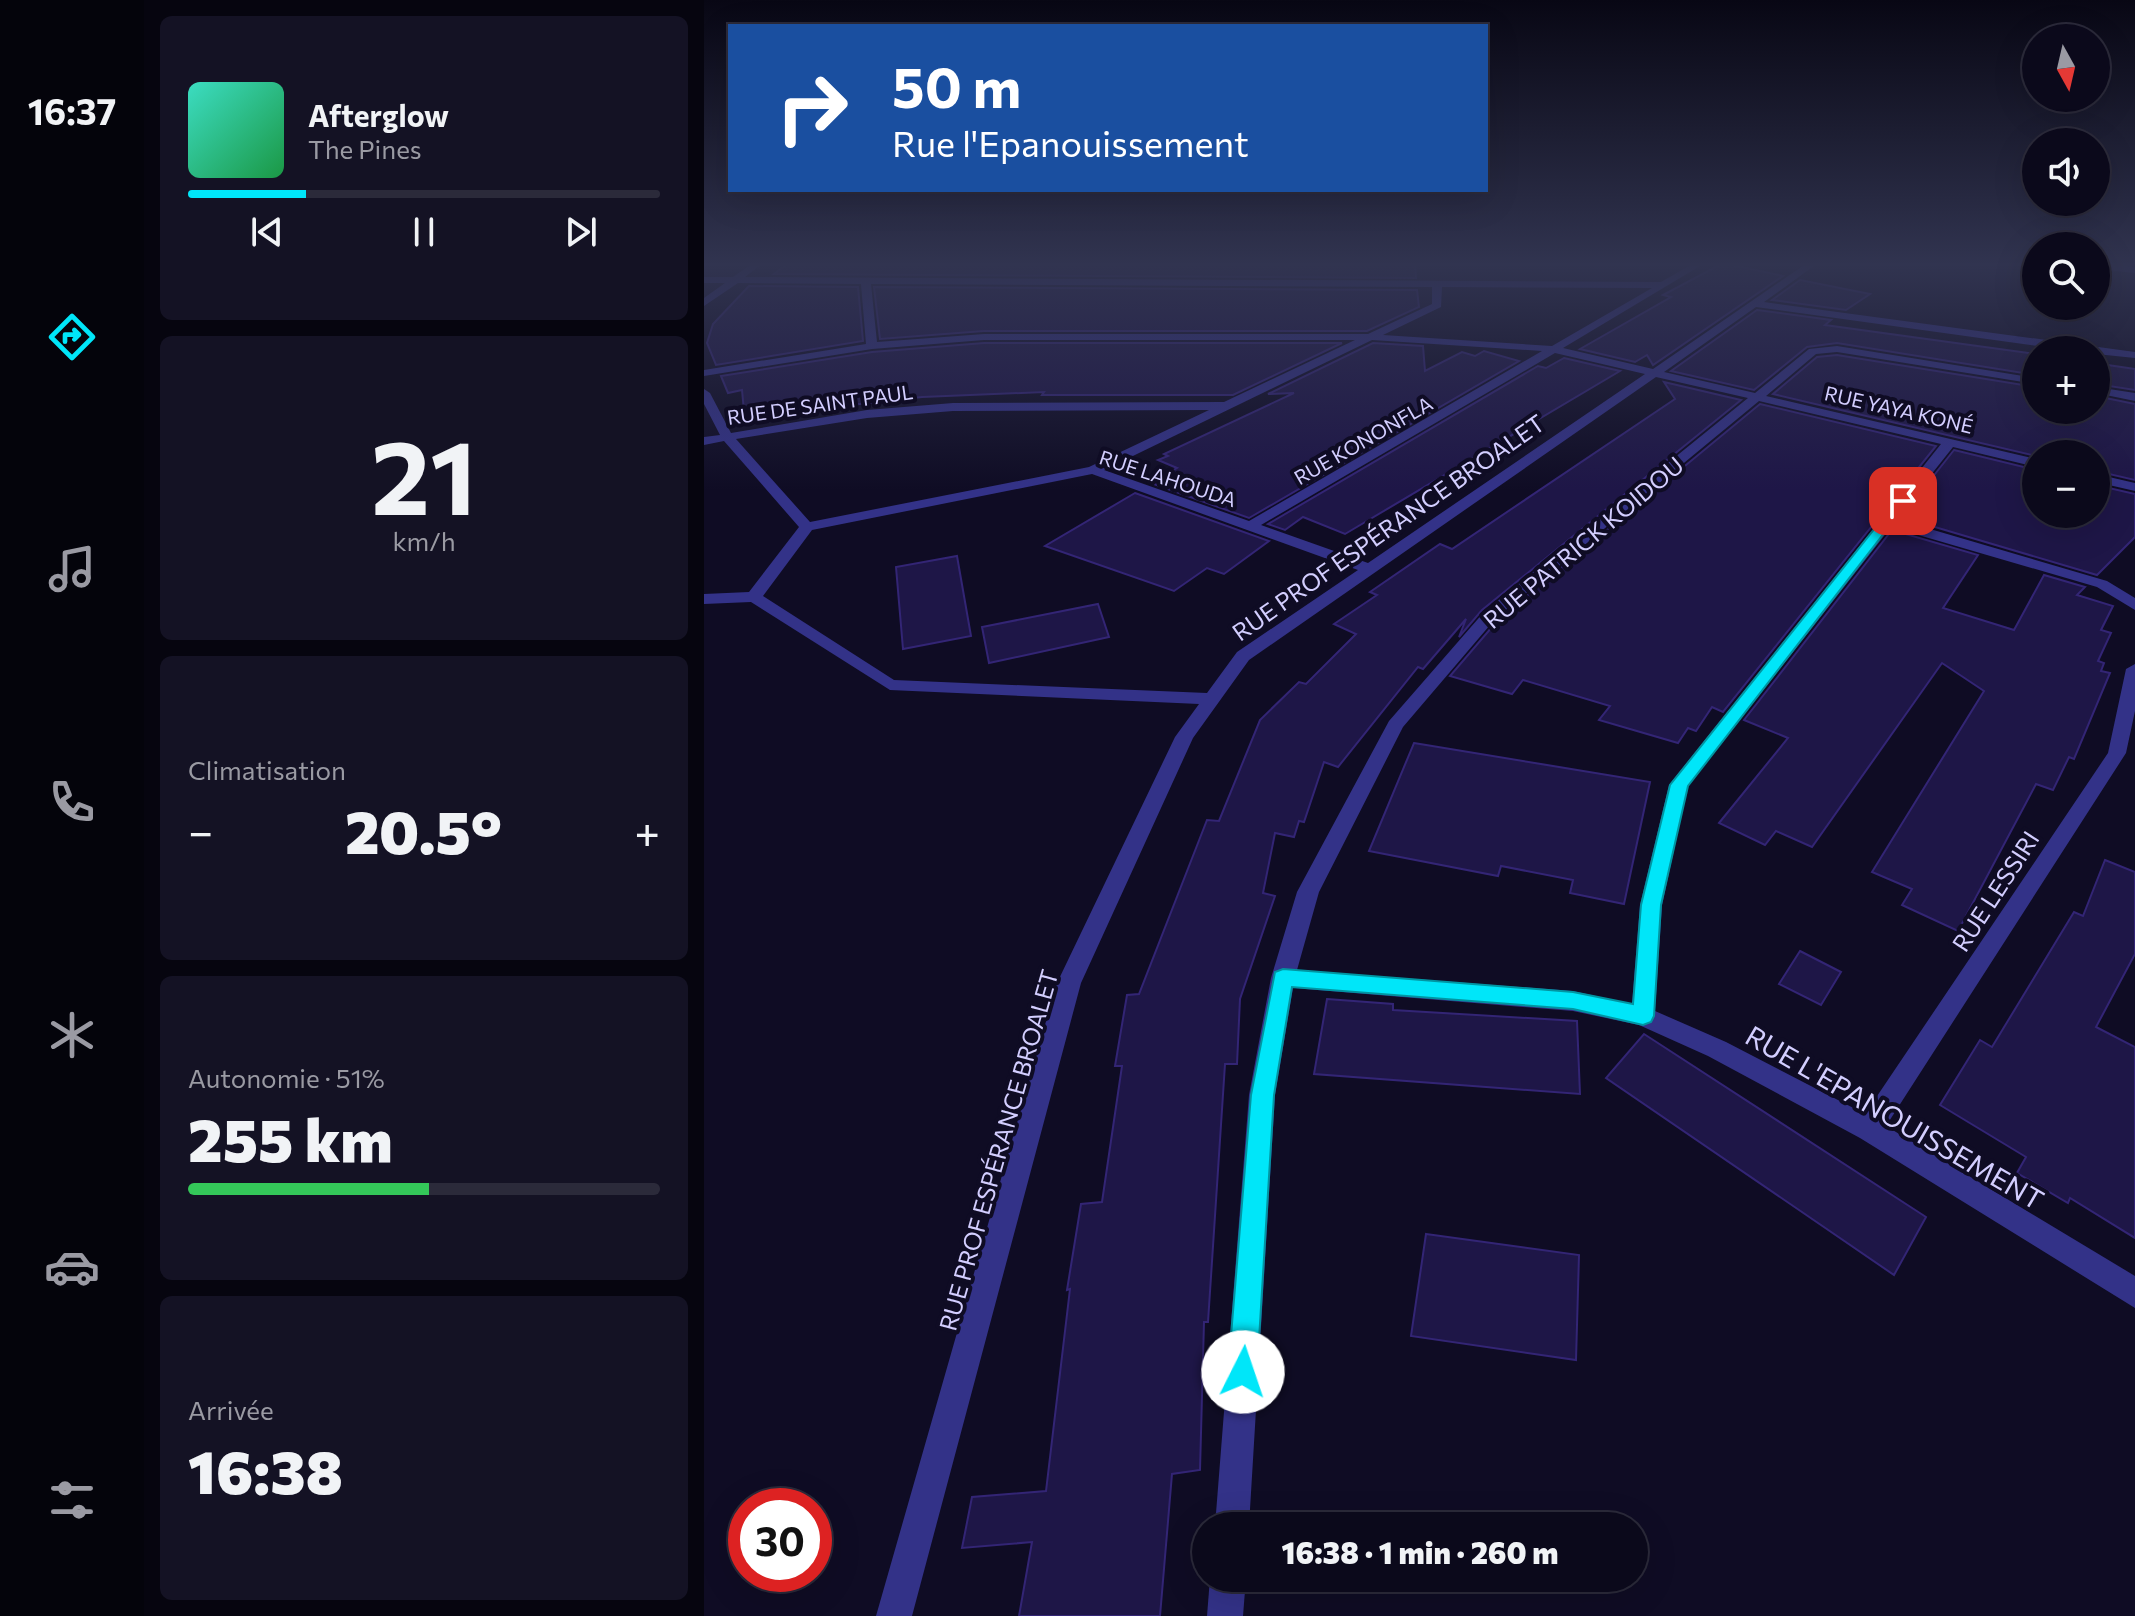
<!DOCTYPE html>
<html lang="fr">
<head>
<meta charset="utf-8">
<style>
  body { margin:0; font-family:Commissioner,sans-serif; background:#141224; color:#f1f3f6; height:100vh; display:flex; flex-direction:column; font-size:30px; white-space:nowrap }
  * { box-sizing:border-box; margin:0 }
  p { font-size:26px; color:#9a9aa3 }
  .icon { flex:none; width:44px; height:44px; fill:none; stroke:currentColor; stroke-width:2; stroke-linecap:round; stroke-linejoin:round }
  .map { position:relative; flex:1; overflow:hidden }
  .side { display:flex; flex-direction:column; gap:16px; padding:16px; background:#06050f; width:560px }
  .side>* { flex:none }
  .top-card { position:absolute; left:24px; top:24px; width:760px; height:168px; border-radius:0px; box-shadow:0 8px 32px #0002,0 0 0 2px #2b2a3a; background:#1a4fa0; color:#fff; overflow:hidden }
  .needle { width:52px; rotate:172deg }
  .buttons { position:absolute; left:1318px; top:24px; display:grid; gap:16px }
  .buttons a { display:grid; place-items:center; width:88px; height:88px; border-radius:50%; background:#0b091b; box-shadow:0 8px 32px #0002,0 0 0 2px #2b2a3a; font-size:40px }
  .speed { position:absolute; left:24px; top:1488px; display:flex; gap:16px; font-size:40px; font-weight:700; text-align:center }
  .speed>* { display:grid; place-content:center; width:104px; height:104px; border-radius:50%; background:#0b091b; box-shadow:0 8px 32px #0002,0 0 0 2px #2b2a3a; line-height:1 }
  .speed .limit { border:12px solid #d22; background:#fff; color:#111 }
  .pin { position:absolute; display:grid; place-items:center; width:68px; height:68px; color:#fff; margin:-34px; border-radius:16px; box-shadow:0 4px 12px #0006 }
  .me { position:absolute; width:88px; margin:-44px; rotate:4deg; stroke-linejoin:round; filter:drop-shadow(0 0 6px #0008) }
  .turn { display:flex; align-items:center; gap:28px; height:168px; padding:0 32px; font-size:36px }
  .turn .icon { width:104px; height:104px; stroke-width:2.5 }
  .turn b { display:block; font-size:56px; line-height:68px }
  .big { font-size:60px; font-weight:800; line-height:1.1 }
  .side .widget { flex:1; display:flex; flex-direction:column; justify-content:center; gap:12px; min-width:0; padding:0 28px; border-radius:12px; background:#141224 }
  .side .dial { align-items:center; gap:0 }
  .dial b { font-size:104px; line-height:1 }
  .song { display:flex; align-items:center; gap:24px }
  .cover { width:96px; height:96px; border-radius:12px; background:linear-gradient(135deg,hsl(170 70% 55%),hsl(140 70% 35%)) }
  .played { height:8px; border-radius:4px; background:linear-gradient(90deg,#00e6f9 25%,#2b2a3a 25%) }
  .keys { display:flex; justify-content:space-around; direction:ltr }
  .heat { display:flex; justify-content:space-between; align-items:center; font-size:44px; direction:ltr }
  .charge { height:12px; border-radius:6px; background:linear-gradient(90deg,#34c759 51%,#2b2a3a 0) }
  .trip { position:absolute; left:488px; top:1512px; width:456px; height:80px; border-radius:40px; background:#0b091b; box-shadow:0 8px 32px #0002,0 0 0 2px #2b2a3a; font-weight:800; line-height:80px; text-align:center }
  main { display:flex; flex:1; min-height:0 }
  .tab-bar { display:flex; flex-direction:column; width:144px; justify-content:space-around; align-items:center; background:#04040b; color:#9a9aa3 }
  .tab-bar .icon { width:56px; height:56px }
  .tab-bar .current { color:#00e6f9 }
  .tab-bar b { font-size:36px; color:#f1f3f6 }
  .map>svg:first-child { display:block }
  .building { fill:#1e1647; stroke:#332575; stroke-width:2 }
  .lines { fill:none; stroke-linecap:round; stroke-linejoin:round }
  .minor { fill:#333288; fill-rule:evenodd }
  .route { fill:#00e6f9; stroke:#0096a2; stroke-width:2 }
  .labels { text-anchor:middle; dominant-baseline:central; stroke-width:8; stroke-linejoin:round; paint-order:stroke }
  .far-street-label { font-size:20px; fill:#d3ceff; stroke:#0f0c24 }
  .street-label { font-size:24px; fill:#d3ceff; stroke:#0f0c24 }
  .near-street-label { font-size:28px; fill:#d3ceff; stroke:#0f0c24 }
</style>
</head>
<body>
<main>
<nav class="tab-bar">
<b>16:37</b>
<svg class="icon current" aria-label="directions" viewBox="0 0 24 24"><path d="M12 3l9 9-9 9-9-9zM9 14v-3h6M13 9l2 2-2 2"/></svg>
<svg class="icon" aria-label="music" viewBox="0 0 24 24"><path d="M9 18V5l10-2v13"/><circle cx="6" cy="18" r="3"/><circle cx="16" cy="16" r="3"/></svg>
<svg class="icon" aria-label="phone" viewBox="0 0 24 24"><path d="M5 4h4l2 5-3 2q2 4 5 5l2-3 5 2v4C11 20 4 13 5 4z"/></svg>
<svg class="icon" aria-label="climate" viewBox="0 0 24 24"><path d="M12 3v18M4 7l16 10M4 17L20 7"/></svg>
<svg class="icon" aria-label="car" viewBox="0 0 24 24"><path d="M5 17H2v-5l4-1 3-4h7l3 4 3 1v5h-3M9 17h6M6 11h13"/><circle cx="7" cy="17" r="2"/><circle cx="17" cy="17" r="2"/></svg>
<svg class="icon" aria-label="filters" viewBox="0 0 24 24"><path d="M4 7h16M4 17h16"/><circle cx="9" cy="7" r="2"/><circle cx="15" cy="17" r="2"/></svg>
</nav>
<section class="side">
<div class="widget">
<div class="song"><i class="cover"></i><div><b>Afterglow</b><p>The Pines</p></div></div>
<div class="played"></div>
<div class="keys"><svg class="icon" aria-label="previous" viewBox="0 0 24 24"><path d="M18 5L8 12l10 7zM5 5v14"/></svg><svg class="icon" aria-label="pause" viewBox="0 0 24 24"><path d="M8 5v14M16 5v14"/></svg><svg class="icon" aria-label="next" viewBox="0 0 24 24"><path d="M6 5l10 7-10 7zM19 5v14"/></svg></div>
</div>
<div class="widget dial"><b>21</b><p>km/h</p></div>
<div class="widget"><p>Climatisation</p>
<div class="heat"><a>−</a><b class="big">20.5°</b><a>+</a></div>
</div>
<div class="widget"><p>Autonomie · 51%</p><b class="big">255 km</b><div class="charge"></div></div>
<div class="widget"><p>Arrivée</p><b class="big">16:38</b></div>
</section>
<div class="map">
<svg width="1431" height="1616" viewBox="0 0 1431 1616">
  <rect width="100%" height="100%" fill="#0f0c24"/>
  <g class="building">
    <path d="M85,263H711L712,278L70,274Z"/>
    <path d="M1019,263L1079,276L949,365L943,355L931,362L876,349L967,297L959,295Z"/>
    <path d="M1096,280L1166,294L1142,310L1068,300Z"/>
    <path d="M45,286L154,287L159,341L12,365L3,343L9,324Z"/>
    <path d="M170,287L713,290L715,307L663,331H280L176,339Z"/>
    <path d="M1053,310L1127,320L1121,325L1332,354V375L1133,343L1103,347L1050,390L967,371Z"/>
    <path d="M280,343H638L529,395H338L340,392L218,397L129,407L41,422L38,390L24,393L17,376L168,352Z"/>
    <path d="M669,343L719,346L721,371L758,352L771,356L780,351L815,361L545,518L447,483L473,468L454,460L464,456L460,454L590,393L564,394Z"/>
    <path d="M1133,355L1332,387V410H1392V396L1431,404V480L1392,471V454L1332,456L1069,394L1113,357Z"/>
    <path d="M860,358L916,371L641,534L599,517L581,530L564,524L834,366L842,368Z"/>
    <path d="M1397,364L1431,369V390L1392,384V368L1397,369Z"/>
    <path d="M960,382L1037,400L778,610L755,637L762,619L719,669L714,667L634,767L620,762L600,822L595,821L590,837L571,833L559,893L571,896L536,999L533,1064H521L504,1322H500L496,1470L468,1474L456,1616H315L328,1542L258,1548L268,1497L342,1491L366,1289L363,1290L377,1204L398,1202L418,1066H411L423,995L435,994L503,820L515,821L556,720L595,682L602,684L652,634L630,624L673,595L666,592L736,544L748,549L971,399Z"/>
    <path d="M1056,404L1232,446L1019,712L1008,707L992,731L984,728L974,743L895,720L906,706L819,680L808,694L746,676L794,620Z"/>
    <path d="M1250,450L1332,470V514H1392V485L1431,494V537L1393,575L1197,517Z"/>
    <path d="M431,493L565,541L520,574L503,568L470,591L341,546Z"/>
    <path d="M1188,530L1274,555L1239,608L1310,630L1340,575L1381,587L1373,595L1409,606L1397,630L1407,633L1394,661L1400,663L1397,671L1406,673L1370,759L1365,757L1349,790L1332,784L1254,931L1198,905L1208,889L1168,872L1280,691L1238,663L1108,847L1072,831L1061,845L1015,823L1084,738L1040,720Z"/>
    <path d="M253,556L267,636L199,649L192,567Z"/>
    <path d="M394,604L405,637L285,663L278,627Z"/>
    <path d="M710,743L946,782L920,904L866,893L869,880L797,866L794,876L665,851Z"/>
    <path d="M1401,860L1431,872V954L1392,1027L1431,1047V1238L1366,1198L1364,1203L1313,1173L1322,1157L1236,1105L1276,1040L1288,1047L1370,912L1379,916Z"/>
    <path d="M1096,951L1137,972L1117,1005L1075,984Z"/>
    <path d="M623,999L689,1004V1010L873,1021L876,1094L610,1074Z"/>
    <path d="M940,1034L1222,1217L1190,1275L902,1078Z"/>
    <path d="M722,1234L875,1255L872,1360L707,1336Z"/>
  </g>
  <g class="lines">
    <g class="minor">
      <path d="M49,263H59L41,277L957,282L990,263H1001L859,348L949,369L1103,263H1114L1060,302L1431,352V358L1392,354V350H1363L1052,307L960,372L1051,393L1105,349L1133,346L1332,378V384L1133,352L1112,354L1062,396L1332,459V467L1249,447L1192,519L1403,581L1431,598V610L1393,587L1187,527L984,786L958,905L951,1011L1022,1042L1161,1114L1404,753L1422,669L1431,664V711L1422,753L1182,1126L1431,1276V1308L1156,1138L1004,1056L935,1025L869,1011L589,988L571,1095L545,1526H511L545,1095L567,978L593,892L685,721L780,612L1044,398L952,377L545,660L489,738L377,983L208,1616H172L353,983L471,737L495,704L186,690L47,602L0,604V594L45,592L95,527L20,441L0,445V437L16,435L0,404V389L6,393L27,433L163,410L249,403L520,402L651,340H280L168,349L0,376V370L162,344L157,284L34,283L0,306V298L21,283H0V277H29ZM167,284L728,287V304L664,334H280L173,342ZM738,287L948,288L848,346L679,335L737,307ZM668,340L838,351L545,521L400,470ZM851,353L941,374L664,563L557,525ZM1055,401L1237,444L965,785L936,905L928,1004L869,991L593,970L615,892L699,727L792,618ZM505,410L385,467L106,522L32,439L163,418L249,411ZM388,474L654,570L533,652L503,693L190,680L59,596L108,530Z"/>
      <path d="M1392,263L1431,267V273L1392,269Z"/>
      <path d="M1392,387L1431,393V401L1392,393Z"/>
      <path d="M1392,474L1431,483V491L1392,482Z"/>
      <path d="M506,1578H542L539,1616H503Z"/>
    </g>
  </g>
  <linearGradient id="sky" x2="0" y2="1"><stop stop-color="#080714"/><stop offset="0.54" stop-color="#313450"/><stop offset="1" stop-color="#313450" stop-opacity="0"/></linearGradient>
  <rect width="1431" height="490" fill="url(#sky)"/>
  <path class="route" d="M1195,498L1205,501L984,786L957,905L950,1016L947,1022L939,1025L869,1009L588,987L570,1095L553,1372L549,1382L539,1386L529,1382L524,1372L547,1095L571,972L579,969L869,992L929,1004L937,905L966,785Z"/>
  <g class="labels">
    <g class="far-street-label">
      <text transform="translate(116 404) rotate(-8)">RUE DE SAINT PAUL</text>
      <text transform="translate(1195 409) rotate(13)">RUE YAYA KONÉ</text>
      <text transform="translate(659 440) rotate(-30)">RUE KONONFLA</text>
      <text transform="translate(464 478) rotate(18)">RUE LAHOUDA</text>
    </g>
    <g class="street-label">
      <text transform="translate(684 527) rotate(-35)">RUE PROF ESPÉRANCE BROALET</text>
      <text transform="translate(879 542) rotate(-40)">RUE PATRICK KOIDOU</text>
      <text transform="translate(1291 891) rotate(-57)">RUE LESSIRI</text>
      <text transform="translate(294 1150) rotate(-74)">RUE PROF ESPÉRANCE BROALET</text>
    </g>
    <g class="near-street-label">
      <text transform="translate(1191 1117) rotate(30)">RUE L'EPANOUISSEMENT</text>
    </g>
  </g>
</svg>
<div class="buttons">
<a><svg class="needle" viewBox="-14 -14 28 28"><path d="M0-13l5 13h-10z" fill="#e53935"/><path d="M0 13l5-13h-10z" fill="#9a9aa3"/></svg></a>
<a><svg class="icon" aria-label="sound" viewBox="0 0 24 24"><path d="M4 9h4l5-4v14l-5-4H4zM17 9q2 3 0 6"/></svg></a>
<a><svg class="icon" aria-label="search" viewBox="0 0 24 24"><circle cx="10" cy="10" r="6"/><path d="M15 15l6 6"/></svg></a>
<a>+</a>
<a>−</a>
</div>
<div class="speed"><div class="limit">30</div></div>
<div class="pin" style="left:1199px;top:501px;background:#d93025"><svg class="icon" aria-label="arrive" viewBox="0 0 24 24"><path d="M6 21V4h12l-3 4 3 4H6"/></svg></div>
<svg class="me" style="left:539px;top:1372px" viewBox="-20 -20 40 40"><circle r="19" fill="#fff"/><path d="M0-13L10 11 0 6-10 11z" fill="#00e6f9"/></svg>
<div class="trip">16:38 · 1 min · 260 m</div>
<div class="top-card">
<div class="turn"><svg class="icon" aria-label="right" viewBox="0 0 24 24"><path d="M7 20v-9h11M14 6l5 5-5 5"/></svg><div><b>50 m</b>Rue l'Epanouissement</div></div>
</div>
</div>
</main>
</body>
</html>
